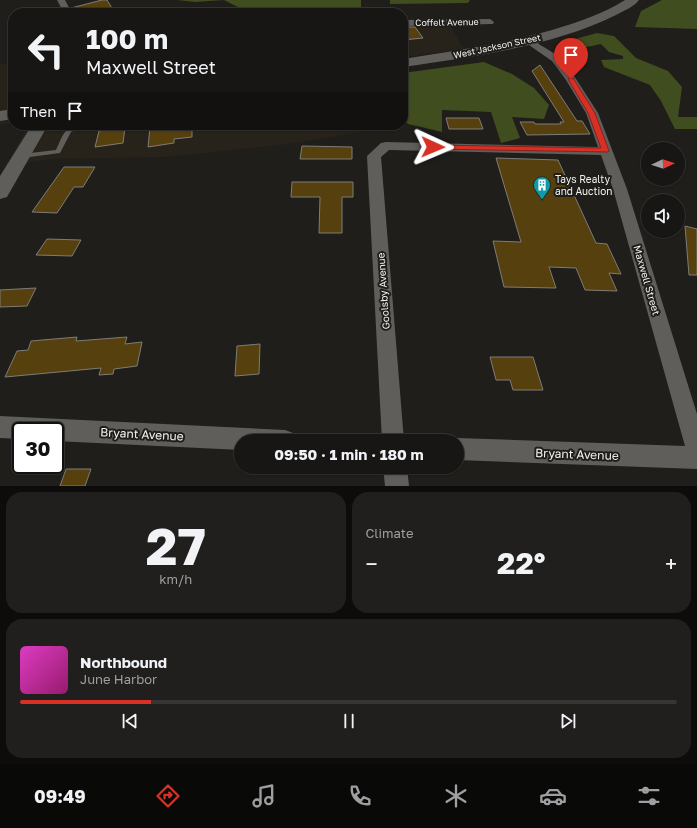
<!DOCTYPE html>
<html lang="en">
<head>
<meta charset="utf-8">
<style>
  body { margin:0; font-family:"Golos Text",sans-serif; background:#201f1d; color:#f1f3f6; height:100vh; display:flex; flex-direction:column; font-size:15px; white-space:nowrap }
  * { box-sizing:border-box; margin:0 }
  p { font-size:13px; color:#9e9fa0 }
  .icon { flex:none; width:22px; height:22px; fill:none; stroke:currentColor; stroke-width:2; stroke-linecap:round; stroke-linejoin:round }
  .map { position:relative; height:486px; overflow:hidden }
  .side { display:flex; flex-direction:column; gap:6px; padding:6px; background:#0d0c0b; flex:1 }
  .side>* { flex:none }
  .top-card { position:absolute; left:8px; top:8px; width:400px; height:122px; border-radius:16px; box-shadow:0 1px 3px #0004,0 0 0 1px #363534; background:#171614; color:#f1f3f6; overflow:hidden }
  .needle { width:26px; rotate:86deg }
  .buttons { position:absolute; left:641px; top:142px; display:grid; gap:8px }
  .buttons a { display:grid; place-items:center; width:44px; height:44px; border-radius:50%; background:#171614; box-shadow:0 1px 3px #0004,0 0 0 1px #363534; font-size:20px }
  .speed { position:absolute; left:12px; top:422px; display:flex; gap:8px; font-size:20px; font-weight:700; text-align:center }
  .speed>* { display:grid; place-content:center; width:52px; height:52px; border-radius:50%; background:#171614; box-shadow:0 1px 3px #0004,0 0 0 1px #363534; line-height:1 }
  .speed .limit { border:2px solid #111; border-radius:6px; background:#fff; color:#111 }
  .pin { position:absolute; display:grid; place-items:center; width:34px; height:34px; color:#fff; margin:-41px -17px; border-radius:50% 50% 50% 0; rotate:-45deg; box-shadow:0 0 4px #0007 }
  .pin .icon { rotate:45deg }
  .me { position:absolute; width:44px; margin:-22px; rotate:91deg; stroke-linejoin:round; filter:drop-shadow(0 0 3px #0008) }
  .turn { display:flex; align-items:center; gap:14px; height:84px; padding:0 12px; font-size:18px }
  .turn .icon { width:52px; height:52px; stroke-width:2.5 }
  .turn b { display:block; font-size:28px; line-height:34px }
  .then { display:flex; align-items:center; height:38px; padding:0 12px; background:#0003; gap:8px; font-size:15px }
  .big { font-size:30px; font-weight:700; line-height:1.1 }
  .side .tile { flex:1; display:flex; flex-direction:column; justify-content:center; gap:6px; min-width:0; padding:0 14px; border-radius:16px; background:#201f1d }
  .side .dial { align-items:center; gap:0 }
  .dial b { font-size:52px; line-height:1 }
  .song { display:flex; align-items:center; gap:12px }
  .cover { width:48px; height:48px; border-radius:6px; background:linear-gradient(135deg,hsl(310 70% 55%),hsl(320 70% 35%)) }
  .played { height:4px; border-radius:2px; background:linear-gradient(90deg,#d93025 20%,#363534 20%) }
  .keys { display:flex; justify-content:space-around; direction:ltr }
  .heat { display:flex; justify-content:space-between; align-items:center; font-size:22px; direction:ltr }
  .side .tiles { flex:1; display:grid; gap:6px; grid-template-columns:1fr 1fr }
  .tile:last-child { grid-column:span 2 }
  .trip { position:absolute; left:234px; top:434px; width:230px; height:40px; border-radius:20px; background:#171614; box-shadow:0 1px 3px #0004,0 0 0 1px #363534; font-weight:700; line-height:40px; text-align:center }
  .menu { display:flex; height:64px; justify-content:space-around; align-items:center; background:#090908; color:#9e9fa0 }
  .menu .icon { width:28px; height:28px }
  .menu .selected { color:#d93025 }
  .menu b { font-size:18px; color:#f1f3f6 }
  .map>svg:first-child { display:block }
  .built { fill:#27231a }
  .forest { fill:#404d1e }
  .building { fill:#56400d; stroke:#7e7c79 }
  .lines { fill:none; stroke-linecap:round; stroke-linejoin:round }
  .lane { fill:#605e5b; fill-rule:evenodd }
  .street { fill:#605e5b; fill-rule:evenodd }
  .secondary { fill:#605e5b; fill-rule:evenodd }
  .route { fill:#d93025; stroke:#8d1f18 }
  .labels { text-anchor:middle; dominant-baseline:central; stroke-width:4; stroke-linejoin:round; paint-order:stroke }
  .far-street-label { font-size:9px; fill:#f4f3f1; stroke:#1f1e1b }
  .poi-label { font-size:10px; fill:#f4f3f1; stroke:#1f1e1b; text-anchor:start }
  .street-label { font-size:10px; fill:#f4f3f1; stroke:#1f1e1b }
  .near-street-label { font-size:12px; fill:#f4f3f1; stroke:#1f1e1b }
</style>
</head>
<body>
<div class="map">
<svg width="697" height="486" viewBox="0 0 697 486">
  <rect width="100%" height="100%" fill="#1f1e1b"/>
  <g class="built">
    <path d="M450,25L460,43L465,49L403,57V26Z"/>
    <path d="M13,63V123L0,125V64Z"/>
    <path d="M16,125H400L290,144L167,157L50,159L5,166L25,132Z"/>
  </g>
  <g class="forest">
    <path d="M177,0H361V7L242,9L224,0L195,2Z"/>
    <path d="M390,0H470L468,3L390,4Z"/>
    <path d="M662,0H697V29L635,27L641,11Z"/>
    <path d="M597,33L614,36L636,58L668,71L682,87L678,117H697V129H675L661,101L650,85L604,67L601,60L623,59V56L609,52L601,44C590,46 573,52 564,42Z"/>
    <path d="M484,62L512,74L534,88L549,105L544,119L512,117L520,138L501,143L491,112L442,110V132L408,124L403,118V73Z"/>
  </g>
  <g class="building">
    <path d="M102,0H107L115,13H73L71,8Z"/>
    <path d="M403,27H415L423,38L403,40Z"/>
    <path d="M540,65L577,121H582L590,134L527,135L520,122H534L535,124H561L560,122H564L532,71Z"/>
    <path d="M446,118H479L483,129H449Z"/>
    <path d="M163,125H172L171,129L192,126V137L174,139V143L148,147L150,127Z"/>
    <path d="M125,127L123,143L95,147L99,131Z"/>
    <path d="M302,146L352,147V159H300Z"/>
    <path d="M496,158L558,160L596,243L607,244L621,274L609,273L617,291L585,290L576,268L549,267L556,288L504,287L493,241L521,242Z"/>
    <path d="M64,167H95L83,187H74L57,213L32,212Z"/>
    <path d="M292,182H353V197H342V233H319L320,197H291Z"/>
    <path d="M685,226L697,229V275H689Z"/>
    <path d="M47,239L81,240L72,256L36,255Z"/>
    <path d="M36,288L27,306L0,307V290Z"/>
    <path d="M77,337L76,341L127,337L125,344L142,342L137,366L114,369L113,374L99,375L101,368L5,377L17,351L28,350L31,341Z"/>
    <path d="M260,344L259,374L235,376L237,346Z"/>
    <path d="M490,357H533L543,390H513L510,380H496Z"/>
    <path d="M66,469H91L85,486H60Z"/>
  </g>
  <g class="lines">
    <path class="lane" d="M83,125H101L98,127L75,130L71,132L60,153L22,158L19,156L22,154L56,150C64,133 63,128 83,125Z"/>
    <g class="street">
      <path d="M57,0H65L72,13H64Z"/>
      <path d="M490,19L494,22L493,24L403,26V20Z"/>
      <path d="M529,38L560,57L576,79L598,113L627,189L697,414V469L457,460V441H449L457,438L685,446L613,189L601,155L389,150L381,157L404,441H382L367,156L381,143L386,142L598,147L586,113L566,80L552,61L526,43L524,41Z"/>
      <path d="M0,416L285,430L293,433L296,441H241V450L55,441V431H21V439L0,438Z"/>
      <path d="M383,467H407L409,486H385Z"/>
    </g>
    <g class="secondary">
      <path d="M625,0H639C634,7 623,11 616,15C554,46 471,57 403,67V59C453,51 503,44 552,30C578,22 603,14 625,0Z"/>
      <path d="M13,109V119L0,121V111Z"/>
      <path d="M32,125H48L7,197L0,199V176Z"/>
    </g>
  </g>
  <path class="route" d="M569,78H573L595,113L609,151L608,152L433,149L430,147L433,145L601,148L588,113L568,79Z"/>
  <defs>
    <g id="building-pin" transform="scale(0.9)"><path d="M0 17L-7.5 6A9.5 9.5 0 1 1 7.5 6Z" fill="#0f9aa8" stroke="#1f1e1b"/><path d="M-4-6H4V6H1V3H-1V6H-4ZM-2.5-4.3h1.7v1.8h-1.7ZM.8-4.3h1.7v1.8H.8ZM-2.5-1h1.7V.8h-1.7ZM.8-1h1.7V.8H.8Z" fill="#fff"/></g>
  </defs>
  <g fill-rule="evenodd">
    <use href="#building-pin" x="542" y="185"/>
  </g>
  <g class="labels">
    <g class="far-street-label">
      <text transform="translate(447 22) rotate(-1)">Coffelt Avenue</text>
      <text transform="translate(497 46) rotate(-12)">West Jackson Street</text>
    </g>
    <g class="poi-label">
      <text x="555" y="179">Tays Realty<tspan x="555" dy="12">and Auction</tspan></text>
    </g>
    <g class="street-label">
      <text transform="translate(647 280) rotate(74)">Maxwell Street</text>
      <text transform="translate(383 291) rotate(-94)">Goolsby Avenue</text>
    </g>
    <g class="near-street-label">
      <text transform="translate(142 434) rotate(3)">Bryant Avenue</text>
      <text transform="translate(577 454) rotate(2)">Bryant Avenue</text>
    </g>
  </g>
</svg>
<div class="buttons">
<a><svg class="needle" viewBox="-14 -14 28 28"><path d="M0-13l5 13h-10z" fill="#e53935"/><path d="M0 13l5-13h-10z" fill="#9e9fa0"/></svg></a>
<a><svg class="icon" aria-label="sound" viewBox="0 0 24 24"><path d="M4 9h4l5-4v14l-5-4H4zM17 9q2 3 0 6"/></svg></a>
</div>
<div class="speed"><div class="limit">30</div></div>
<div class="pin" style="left:571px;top:79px;background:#d93025"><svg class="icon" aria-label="arrive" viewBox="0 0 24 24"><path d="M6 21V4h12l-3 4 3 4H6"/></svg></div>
<svg class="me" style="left:433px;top:147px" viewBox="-20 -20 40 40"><path d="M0-17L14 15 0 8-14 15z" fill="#d93025" stroke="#fff" stroke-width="4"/></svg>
<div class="trip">09:50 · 1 min · 180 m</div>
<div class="top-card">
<div class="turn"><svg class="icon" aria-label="left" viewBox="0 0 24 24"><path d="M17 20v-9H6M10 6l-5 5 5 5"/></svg><div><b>100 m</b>Maxwell Street</div></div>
<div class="then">Then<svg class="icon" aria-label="arrive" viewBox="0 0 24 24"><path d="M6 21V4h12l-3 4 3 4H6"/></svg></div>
</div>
</div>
<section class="side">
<div class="tiles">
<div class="tile dial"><b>27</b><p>km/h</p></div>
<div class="tile"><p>Climate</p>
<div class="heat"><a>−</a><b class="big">22°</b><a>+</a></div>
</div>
<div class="tile">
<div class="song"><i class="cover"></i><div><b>Northbound</b><p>June Harbor</p></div></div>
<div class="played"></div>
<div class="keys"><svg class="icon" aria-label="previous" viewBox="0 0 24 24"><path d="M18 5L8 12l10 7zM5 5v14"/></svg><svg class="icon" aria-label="pause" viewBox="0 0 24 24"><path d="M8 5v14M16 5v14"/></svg><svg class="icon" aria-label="next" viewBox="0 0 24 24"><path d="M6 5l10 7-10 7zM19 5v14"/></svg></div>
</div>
</div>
</section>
<nav class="menu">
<b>09:49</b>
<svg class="icon selected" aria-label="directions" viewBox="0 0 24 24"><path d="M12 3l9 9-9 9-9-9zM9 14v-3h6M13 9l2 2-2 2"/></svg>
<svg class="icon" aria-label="music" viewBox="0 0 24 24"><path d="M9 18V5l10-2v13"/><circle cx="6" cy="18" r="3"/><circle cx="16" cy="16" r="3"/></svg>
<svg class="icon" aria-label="phone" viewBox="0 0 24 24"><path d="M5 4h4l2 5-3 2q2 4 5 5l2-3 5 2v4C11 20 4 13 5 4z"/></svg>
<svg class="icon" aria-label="climate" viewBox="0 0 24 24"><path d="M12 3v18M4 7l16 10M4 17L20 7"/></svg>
<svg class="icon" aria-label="car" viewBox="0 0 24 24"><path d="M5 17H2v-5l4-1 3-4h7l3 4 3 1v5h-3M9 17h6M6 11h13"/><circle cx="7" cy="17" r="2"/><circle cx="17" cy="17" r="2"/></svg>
<svg class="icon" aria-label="filters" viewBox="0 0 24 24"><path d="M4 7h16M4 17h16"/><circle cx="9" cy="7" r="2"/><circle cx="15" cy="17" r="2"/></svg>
</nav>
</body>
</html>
